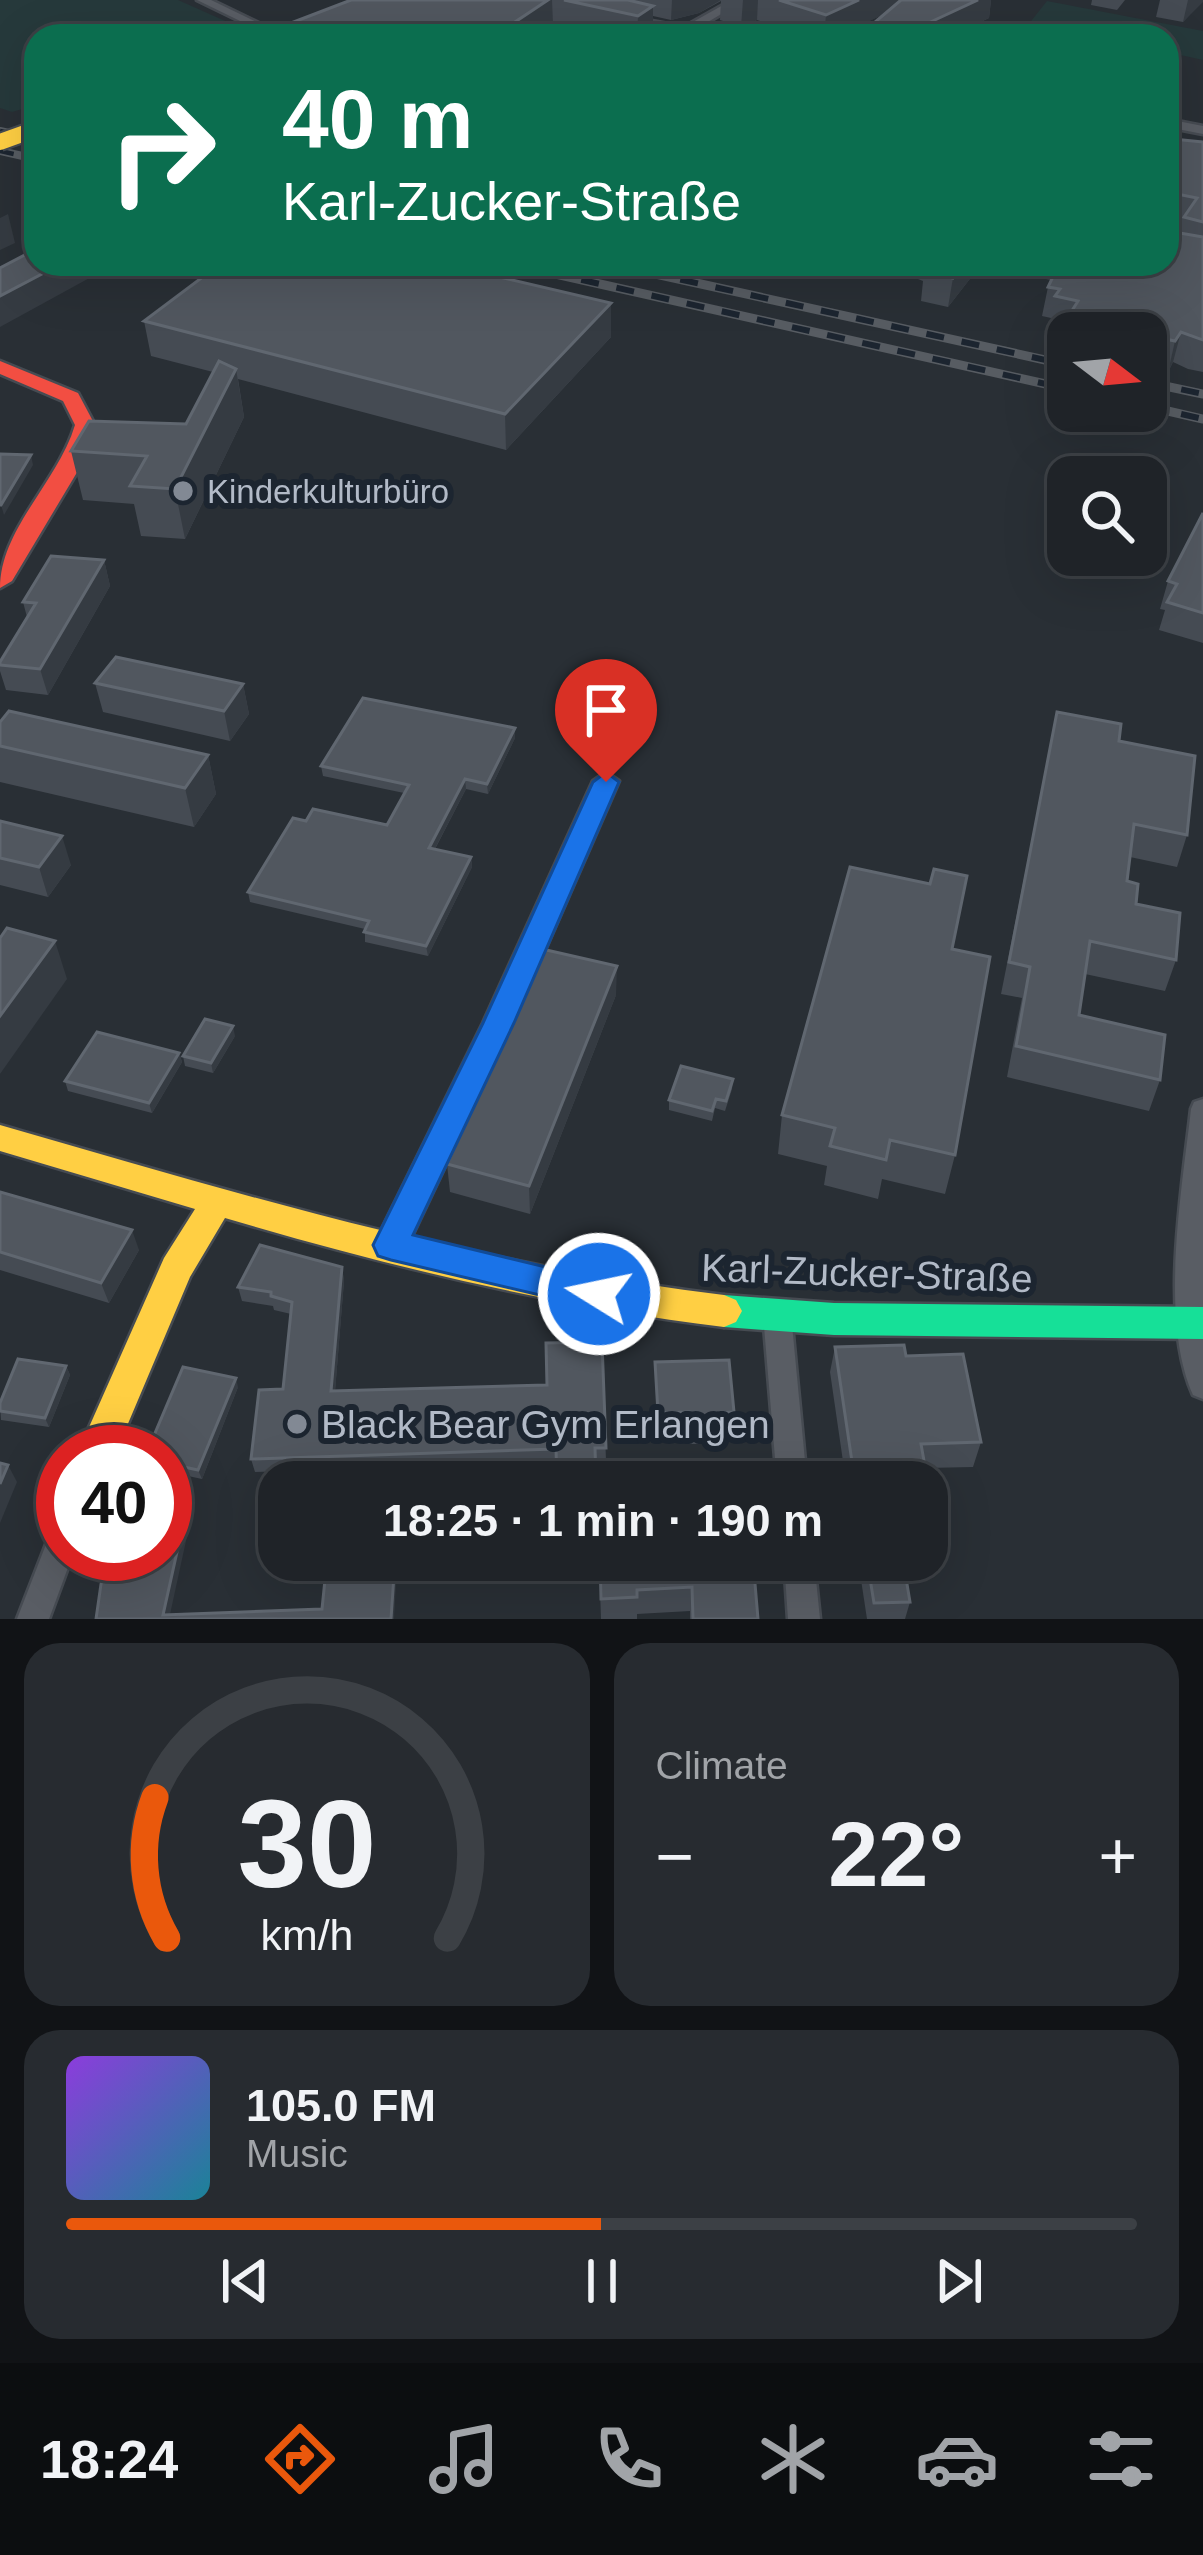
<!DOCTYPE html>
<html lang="en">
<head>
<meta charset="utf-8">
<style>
  body { margin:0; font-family:Arial,sans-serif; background:#272b30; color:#f1f3f6; height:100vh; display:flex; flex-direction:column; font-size:45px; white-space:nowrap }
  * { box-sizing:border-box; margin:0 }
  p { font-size:39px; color:#a1a4a8 }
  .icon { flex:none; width:66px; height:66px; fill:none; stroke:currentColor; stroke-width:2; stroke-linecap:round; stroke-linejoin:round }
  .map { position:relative; height:1619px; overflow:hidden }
  .drawer { display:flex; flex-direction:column; gap:24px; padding:24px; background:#111316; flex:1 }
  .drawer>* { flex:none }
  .hud { position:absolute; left:24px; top:24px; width:1155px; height:252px; border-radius:36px; box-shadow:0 12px 48px #0002,0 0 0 3px #3c4045; background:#0b6e4f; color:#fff; overflow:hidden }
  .needle { width:78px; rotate:106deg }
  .tools { position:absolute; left:1047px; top:312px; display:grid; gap:24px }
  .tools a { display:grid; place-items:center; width:120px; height:120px; border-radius:24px; background:#1f2328; box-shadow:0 12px 48px #0002,0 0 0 3px #3c4045; font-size:60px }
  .speed { position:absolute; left:36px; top:1425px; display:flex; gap:24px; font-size:60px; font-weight:700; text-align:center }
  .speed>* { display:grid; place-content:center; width:156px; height:156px; border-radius:50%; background:#1f2328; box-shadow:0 12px 48px #0002,0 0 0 3px #3c4045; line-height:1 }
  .speed .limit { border:18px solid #d22; background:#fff; color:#111 }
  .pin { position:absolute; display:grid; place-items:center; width:102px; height:102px; color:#fff; margin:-123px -51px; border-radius:50% 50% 50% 0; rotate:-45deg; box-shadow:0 0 12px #0007 }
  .pin .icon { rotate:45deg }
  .me { position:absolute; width:132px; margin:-66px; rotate:280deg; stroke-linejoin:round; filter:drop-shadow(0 0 9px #0008) }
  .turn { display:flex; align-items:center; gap:42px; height:252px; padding:0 60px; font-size:54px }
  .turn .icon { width:156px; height:156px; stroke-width:2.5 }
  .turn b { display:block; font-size:84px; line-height:102px }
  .big { font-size:90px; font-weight:600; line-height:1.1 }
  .drawer .widget { flex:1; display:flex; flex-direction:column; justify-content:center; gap:18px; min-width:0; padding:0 42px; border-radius:36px; background:#272b30 }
  .drawer .dial { align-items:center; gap:0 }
  .dial svg { height:312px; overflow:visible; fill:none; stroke:#3c4045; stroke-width:7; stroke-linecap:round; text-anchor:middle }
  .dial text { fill:#f1f3f6; stroke:none }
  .song { display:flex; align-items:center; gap:36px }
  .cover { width:144px; height:144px; border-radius:18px; background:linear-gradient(135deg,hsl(270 70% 55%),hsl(190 70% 35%)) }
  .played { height:12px; border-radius:6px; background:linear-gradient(90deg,#ea580c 50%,#3c4045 50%) }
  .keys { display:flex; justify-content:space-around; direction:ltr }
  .heat { display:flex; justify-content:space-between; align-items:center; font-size:66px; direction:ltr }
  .drawer .tiles { flex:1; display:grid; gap:24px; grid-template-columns:1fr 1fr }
  .widget:last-child { grid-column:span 2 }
  .trip { position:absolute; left:258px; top:1461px; width:690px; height:120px; border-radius:36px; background:#1f2328; box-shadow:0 12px 48px #0002,0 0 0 3px #3c4045; font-weight:600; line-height:120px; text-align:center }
  .dock { display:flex; height:192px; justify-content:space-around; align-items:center; background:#0c0e10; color:#a1a4a8 }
  .dock .icon { width:84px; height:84px }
  .dock .selected { color:#ea580c }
  .dock b { font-size:54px; color:#f1f3f6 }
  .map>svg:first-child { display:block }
  .green { fill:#26393b }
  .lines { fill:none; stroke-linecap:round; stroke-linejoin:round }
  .street-casing { stroke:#464b52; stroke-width:5 }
  .fast-casing { stroke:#464b52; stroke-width:5 }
  .slow-casing { stroke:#464b52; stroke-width:5 }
  .jam-casing { stroke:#464b52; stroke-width:5 }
  .street { fill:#595d64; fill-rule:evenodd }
  .fast { fill:#16e098; fill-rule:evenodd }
  .slow { fill:#ffcf43; fill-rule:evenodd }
  .jam { fill:#f24e42; fill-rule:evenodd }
  .rail-far1-casing { stroke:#575c62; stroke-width:8 }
  .rail-casing { stroke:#575c62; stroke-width:9 }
  .rail-far1 { stroke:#1c2530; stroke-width:4.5; stroke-dasharray:14; stroke-linecap:butt }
  .rail { stroke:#1c2530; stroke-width:6; stroke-dasharray:18; stroke-linecap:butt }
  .slow-bridge-casing { stroke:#464b52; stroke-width:20; stroke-linecap:butt }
  .slow-bridge { stroke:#ffcf43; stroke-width:16 }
  .wall { fill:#454b53 }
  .shaded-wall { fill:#353b42 }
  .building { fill:#51575f; stroke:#606770; stroke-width:3 }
  .route { fill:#1a73e8; stroke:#114b97; stroke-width:3 }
  .poi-dot { fill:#828994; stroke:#1c2530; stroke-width:4.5 }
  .labels { text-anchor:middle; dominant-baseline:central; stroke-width:12; stroke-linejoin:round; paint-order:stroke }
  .poi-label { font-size:33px; fill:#b2bac7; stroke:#1c2530; text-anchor:start }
  .near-street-label { font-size:39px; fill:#b2bac7; stroke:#1c2530 }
  .near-poi-label { font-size:39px; fill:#b2bac7; stroke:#1c2530; text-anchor:start }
</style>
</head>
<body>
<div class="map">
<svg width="1203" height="1619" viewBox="0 0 1203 1619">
  <rect width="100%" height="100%" fill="#292f35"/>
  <g class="green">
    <path d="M0,0H178L250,32L239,36H36V105L12,112L0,108Z"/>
    <path d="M1047,1L1203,31V60L1167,52V36H1084L1028,25Z"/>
  </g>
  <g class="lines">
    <g class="street-casing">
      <g id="street">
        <path d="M197,0H211L277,32L267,34Z"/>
        <path d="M732,0H745L696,29L718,36L683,35L619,19L625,16L684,27Z"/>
        <path d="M1167,119L1203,126V134L1167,127Z"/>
        <path d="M1203,1099V1399L1193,1395C1159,1319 1182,1190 1191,1109L1194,1102Z"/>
        <path d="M777,1302L787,1305L791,1314L807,1482H777L763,1314L767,1305Z"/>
        <path d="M63,1525V1554H73L49,1619H17L52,1529Z"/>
        <path d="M784,1560H814L820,1619H788Z"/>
      </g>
    </g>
    <g class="fast-casing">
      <g id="fast">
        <path d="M606,772L619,781L513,1023L403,1255L391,1260L379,1255L374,1245L483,1023L593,781Z"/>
        <path d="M724,1295L834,1303L1203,1307V1339L834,1335L724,1327L712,1322L706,1311L712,1300Z"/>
      </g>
    </g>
    <g class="slow-casing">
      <path id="slow" d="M0,1125C239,1194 474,1265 724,1295L736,1300L742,1311L736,1322L724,1327C554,1306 390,1267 225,1218L190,1277L116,1452H78L164,1258L195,1209L0,1151Z"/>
    </g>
    <g class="jam-casing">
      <path id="jam" d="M0,361L78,393L95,425L88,454L12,581L0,588C0,529 58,482 75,425L63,401L0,374Z"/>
    </g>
    <use href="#street" class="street"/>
    <use href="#fast" class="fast"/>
    <use href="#slow" class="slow"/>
    <use href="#jam" class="jam"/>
    <g class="rail-far1-casing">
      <g id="rail-far1">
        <path d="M0,131L36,139"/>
        <path d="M0,151L36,159"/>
      </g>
    </g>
    <g class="rail-casing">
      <g id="rail">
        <path d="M511,264L1068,389"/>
        <path d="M610,264L1068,365"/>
        <path d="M1146,382L1203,394"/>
        <path d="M1146,406L1203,419"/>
      </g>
    </g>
    <use href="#rail-far1" class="rail-far1"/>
    <use href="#rail" class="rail"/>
    <g class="slow-bridge-casing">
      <path id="slow-bridge" d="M0,142L36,129"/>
    </g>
    <use href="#slow-bridge" class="slow-bridge"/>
  </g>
  <g class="wall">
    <path d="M351,0H991L989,18L951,36H874L875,22L884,14L836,36H806L757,20L741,27L720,20L721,1L699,13L671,20L653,16V32L648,36H606L553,24Z"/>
    <path d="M1092,0H1125L1117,10L1091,5Z"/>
    <path d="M1160,0H1203L1183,22L1156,17Z"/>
    <path d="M1167,133L1173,139L1203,142V372L1188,369L1173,362L1168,372L1146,367V333H1068V348L1062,347L1065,330L1049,326L1051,318L1042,316L1048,287L1051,280L1031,276L1033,264H1167L1172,236L1180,233L1182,225L1167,221Z"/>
    <path d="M920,264H977L976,271L948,307L921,301L923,281L918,279Z"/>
    <path d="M611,303V337L506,450L238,379L244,417L185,539L141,536L134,504L83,500L71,451L186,424L213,372L151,356L144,321Z"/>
    <path d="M1203,513V643L1159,630L1165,610L1160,609L1168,581Z"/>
    <path d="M104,560L110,586L48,695L6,690L0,671V662L27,617L23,602Z"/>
    <path d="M95,683L243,684L249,714L230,741L103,712Z"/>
    <path d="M1057,712L1119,741L1187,835L1177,867L1130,857L1127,881L1136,904L1176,960L1165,991L1085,974L1079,1015L1160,1080L1149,1111L1007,1077L1022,998L1001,994Z"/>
    <path d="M0,722L208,755L216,794L194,827L0,782Z"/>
    <path d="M515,738L488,794L466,789L435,849L471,857L472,867L428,956L365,942V929L250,902L248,892L306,821L387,825L404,793L323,776L321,766Z"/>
    <path d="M0,821L71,865L48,897L0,885Z"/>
    <path d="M952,949L955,1155L945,1194L882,1179L878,1199L824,1185L827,1166L778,1154L782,1115Z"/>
    <path d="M616,995L530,1214L450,1192L447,1164Z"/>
    <path d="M235,1036L213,1073L185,1066L183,1056Z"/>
    <path d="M179,1053L182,1062L152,1113L68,1091L65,1081Z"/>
    <path d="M733,1079L732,1089L725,1111L715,1108L712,1121L669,1110V1100Z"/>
    <path d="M0,1192L139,1250L109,1303L0,1270Z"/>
    <path d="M342,1267L344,1281L335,1391L547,1385L602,1342L606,1461L255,1472L251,1459L283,1389L291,1314L274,1310L273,1306L242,1301L238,1287Z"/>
    <path d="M835,1347L906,1356L981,1442L973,1467L926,1468L935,1523L928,1547L927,1482H846L830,1372Z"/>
    <path d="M655,1362L734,1412L732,1430H717L716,1444H689L687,1430L657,1431Z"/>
    <path d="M66,1366L70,1375L49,1427L1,1420L0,1403Z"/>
    <path d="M238,1387L202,1479L165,1471V1452Z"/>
    <path d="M559,1560H599V1561L559,1567Z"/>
    <path d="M599,1560H753L758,1619H690V1611L637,1614V1619H601Z"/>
    <path d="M858,1560H903L910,1602L905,1619H867Z"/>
  </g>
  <g class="shaded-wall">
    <path d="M548,0H552L553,24L534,36H494Z"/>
    <path d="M672,0H721L699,13L671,20Z"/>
    <path d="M743,0H758L757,20L741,27Z"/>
    <path d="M859,0H910L909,3L836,36H824L826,15Z"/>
    <path d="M978,0H991L989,18L951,36H909V32Z"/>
    <path d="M1188,0H1203V2L1183,22Z"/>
    <path d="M653,6V32L648,36H637L638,16Z"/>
    <path d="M8,214L15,243L0,250V218Z"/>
    <path d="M61,264H115L0,327V296Z"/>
    <path d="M964,264H977L976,271L948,307L953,278Z"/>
    <path d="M611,303V337L506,450L505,414Z"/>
    <path d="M1181,332L1173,362L1168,372L1175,341Z"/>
    <path d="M236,369L244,417L185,539L175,489Z"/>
    <path d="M31,455L33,465L4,515L1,505Z"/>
    <path d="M104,560L110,586L48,695L40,669Z"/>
    <path d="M243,684L249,714L230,741L224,711Z"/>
    <path d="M515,728V738L488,794L487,784Z"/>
    <path d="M208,755L216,794L194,827L185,788Z"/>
    <path d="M465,779L466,789L430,858L429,848Z"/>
    <path d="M62,836L71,865L48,897L39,867Z"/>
    <path d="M471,857L472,867L428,956L426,946Z"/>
    <path d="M55,941L67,979L0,1074V1016Z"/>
    <path d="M617,966L616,995L530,1214L529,1186Z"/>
    <path d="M233,1026L235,1036L213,1073L211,1063Z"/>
    <path d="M179,1053L182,1062L152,1113L149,1103Z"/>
    <path d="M132,1230L139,1250L109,1303L101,1283Z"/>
    <path d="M342,1267L344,1281L334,1404L331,1391Z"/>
    <path d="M66,1366L70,1375L49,1427L45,1418Z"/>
    <path d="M236,1378L238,1387L202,1479L198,1470Z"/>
    <path d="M8,1465L17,1482L0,1523V1484Z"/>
    <path d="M185,1516L189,1527L169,1619L163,1615Z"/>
    <path d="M395,1560L397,1565L394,1619H391Z"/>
  </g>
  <g class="building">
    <path d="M351,0H548L494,36H257Z"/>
    <path d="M564,0H628L653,6L638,16Z"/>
    <path d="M779,0H859L826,15Z"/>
    <path d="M901,0H978L909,32L875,22Z"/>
    <path d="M1167,133L1173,139L1203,142V222L1184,217L1197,198L1167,192Z"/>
    <path d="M1174,232L1203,237V340L1181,332L1175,341L1146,335V333H1138L1068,317L1078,301L1055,296L1060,289L1048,287L1059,264H1167V235L1172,236Z"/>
    <path d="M36,249V264H61L0,296V268Z"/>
    <path d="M220,264H444L611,303L505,414L144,321Z"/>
    <path d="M931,264H964L953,278L925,271Z"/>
    <path d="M219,361L236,369L175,489L130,486L147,456L71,451L89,421L186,424Z"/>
    <path d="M0,454L31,455L1,505H0Z"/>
    <path d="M1203,513V613L1167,602L1177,584L1168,581Z"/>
    <path d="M51,556L104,560L40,669L0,665V662L36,603L23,602Z"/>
    <path d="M116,657L243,684L224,711L95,683Z"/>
    <path d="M363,698L515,728L487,784L465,779L429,848L471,857L426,946L364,932L369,921L248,892L293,818L306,821L313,809L387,825L409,785L321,766Z"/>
    <path d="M9,711L208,755L185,788L0,746V722Z"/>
    <path d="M1057,712L1121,724L1119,741L1195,756L1187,835L1134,824L1127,881L1138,884L1136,904L1180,913L1176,960L1090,941L1079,1015L1165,1035L1160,1080L1016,1046L1030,967L1009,962Z"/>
    <path d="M0,821L62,836L39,867L0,858Z"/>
    <path d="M850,867L930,884L934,869L967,876L952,949L990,957L955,1155L890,1140L886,1160L830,1146L835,1128L782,1115Z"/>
    <path d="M7,928L55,941L0,1016V938Z"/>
    <path d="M542,949L617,966L529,1186L447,1164Z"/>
    <path d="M205,1019L233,1026L211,1063L183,1056Z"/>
    <path d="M97,1032L179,1053L149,1103L65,1081Z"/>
    <path d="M681,1066L733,1079L726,1101L716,1099L712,1111L669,1100Z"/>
    <path d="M0,1192L132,1230L101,1283L0,1252Z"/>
    <path d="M260,1245L342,1267L331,1391L547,1385L546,1343L602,1342L606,1448H595L596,1482H557L556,1449L251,1459L259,1390L283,1389L292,1302L271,1296V1292L238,1287Z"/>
    <path d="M904,1345L906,1356L963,1354L981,1442L921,1444L935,1523L927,1524V1482H855L835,1347Z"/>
    <path d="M18,1359L66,1366L45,1418L0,1411V1403Z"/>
    <path d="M729,1360L734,1412L717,1413L718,1426H690L689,1412L658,1413L655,1362Z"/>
    <path d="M183,1367L236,1378L198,1470L165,1463V1452H147Z"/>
    <path d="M0,1463L8,1465L0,1484Z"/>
    <path d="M747,1474V1482H688V1475Z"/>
    <path d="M165,1514L185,1516L163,1615L322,1609L327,1560H395L391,1619H96L101,1584L111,1554H165Z"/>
    <path d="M600,1560H753L758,1619H693L692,1587L637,1590V1597L601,1599Z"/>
    <path d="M867,1560H903L910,1602L874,1603Z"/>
  </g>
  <path class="route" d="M606,772L619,782L514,1023L413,1235L612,1283L617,1294L612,1305L599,1309L391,1260L378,1256L373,1245L483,1023L593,782Z"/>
  <g class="poi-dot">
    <circle cx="183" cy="491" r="12"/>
    <circle cx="297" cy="1424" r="12"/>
  </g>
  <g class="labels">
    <g class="poi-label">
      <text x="207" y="491">Kinderkulturbüro</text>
    </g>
    <g class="near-street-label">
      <text transform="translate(867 1273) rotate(2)">Karl-Zucker-Straße</text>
    </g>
    <g class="near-poi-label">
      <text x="321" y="1424">Black Bear Gym Erlangen</text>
    </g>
  </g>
</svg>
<div class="tools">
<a><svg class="needle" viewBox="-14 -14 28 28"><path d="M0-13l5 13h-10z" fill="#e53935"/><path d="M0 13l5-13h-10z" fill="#a1a4a8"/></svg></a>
<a><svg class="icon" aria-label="search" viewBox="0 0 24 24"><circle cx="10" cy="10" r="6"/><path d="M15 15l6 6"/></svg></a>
</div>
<div class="speed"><div class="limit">40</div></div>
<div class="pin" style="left:606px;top:782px;background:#d93025"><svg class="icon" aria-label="arrive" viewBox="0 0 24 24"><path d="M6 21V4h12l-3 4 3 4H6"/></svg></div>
<svg class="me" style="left:599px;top:1294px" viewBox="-20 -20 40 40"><circle r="17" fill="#1a73e8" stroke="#fff" stroke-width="3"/><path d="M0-11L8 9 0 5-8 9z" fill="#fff"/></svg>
<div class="trip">18:25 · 1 min · 190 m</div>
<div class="hud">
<div class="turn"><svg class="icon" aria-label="right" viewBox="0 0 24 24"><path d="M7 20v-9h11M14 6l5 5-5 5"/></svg><div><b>40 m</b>Karl-Zucker-Straße</div></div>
</div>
</div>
<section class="drawer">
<div class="tiles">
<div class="widget dial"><svg viewBox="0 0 100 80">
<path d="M14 69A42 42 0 1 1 86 69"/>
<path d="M14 69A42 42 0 0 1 11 33" stroke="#ea580c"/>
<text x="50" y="56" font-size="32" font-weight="700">30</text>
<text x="50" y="72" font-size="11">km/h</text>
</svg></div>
<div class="widget"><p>Climate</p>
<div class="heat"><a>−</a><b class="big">22°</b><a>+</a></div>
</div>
<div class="widget">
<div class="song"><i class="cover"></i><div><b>105.0 FM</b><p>Music</p></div></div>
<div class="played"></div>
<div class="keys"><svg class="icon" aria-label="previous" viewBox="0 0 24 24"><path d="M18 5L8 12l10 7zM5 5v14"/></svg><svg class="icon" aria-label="pause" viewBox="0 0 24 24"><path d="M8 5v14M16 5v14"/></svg><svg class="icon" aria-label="next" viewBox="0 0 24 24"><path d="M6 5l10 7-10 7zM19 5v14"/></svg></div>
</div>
</div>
</section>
<nav class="dock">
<b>18:24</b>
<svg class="icon selected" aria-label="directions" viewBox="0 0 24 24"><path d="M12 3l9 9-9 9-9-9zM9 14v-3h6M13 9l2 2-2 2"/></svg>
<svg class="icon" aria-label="music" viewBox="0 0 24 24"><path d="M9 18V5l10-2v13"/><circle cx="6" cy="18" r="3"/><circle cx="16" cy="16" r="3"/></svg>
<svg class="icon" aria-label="phone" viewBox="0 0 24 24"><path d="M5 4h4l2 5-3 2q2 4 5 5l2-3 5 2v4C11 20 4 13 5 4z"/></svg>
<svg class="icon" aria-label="climate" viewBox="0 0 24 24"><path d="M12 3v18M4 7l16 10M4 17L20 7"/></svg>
<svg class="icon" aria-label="car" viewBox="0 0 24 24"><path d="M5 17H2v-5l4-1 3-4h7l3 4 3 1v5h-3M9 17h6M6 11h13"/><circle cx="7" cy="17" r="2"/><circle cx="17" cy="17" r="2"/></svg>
<svg class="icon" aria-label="filters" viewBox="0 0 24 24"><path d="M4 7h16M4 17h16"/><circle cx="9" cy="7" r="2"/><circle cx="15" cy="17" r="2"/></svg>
</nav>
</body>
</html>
